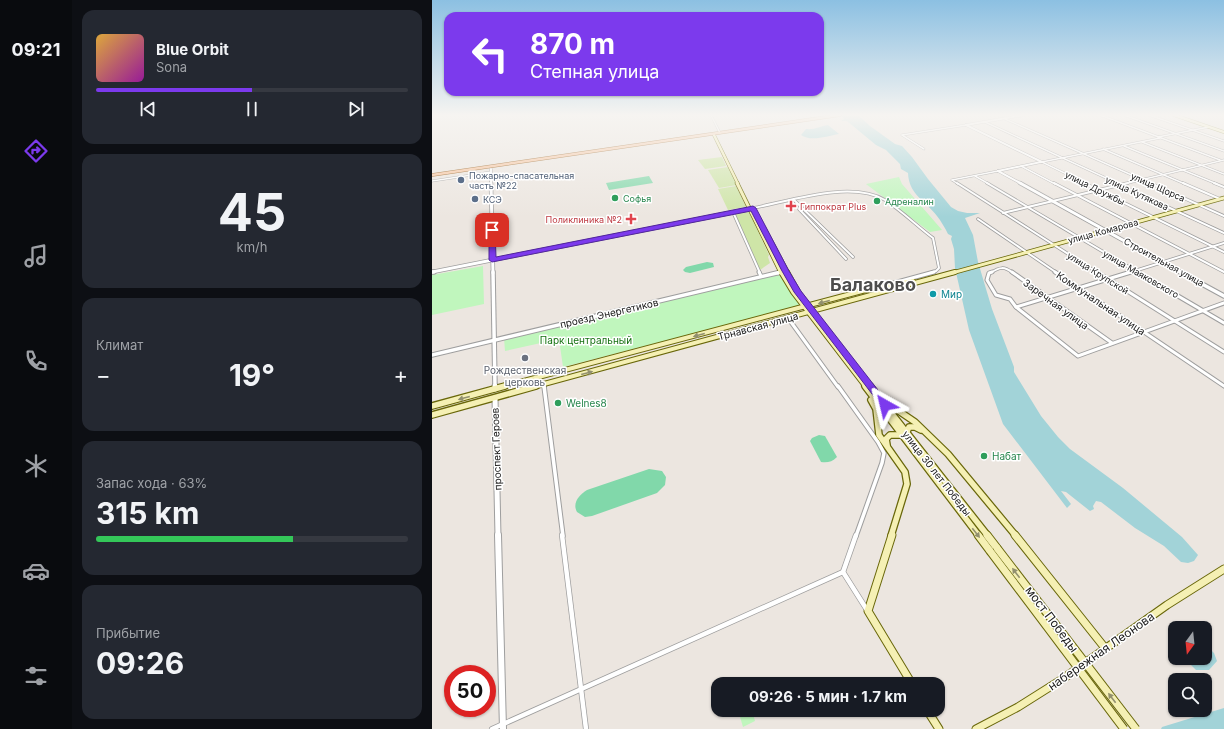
<!DOCTYPE html>
<html lang="ru">
<head>
<meta charset="utf-8">
<style>
  body { margin:0; font-family:Inter,sans-serif; background:#242831; color:#f1f3f6; height:100vh; display:flex; flex-direction:column; font-size:15px; white-space:nowrap }
  * { box-sizing:border-box; margin:0 }
  p { font-size:13px; color:#9ea1a6 }
  .icon { flex:none; width:22px; height:22px; fill:none; stroke:currentColor; stroke-width:2; stroke-linecap:round; stroke-linejoin:round }
  .map { position:relative; flex:1; overflow:hidden }
  .sheet { display:flex; flex-direction:column; gap:10px; padding:10px; background:#0d0f14; width:360px }
  .sheet>* { flex:none }
  .banner { position:absolute; left:12px; top:12px; width:380px; height:84px; border-radius:12px; box-shadow:0 1px 3px #0004; background:#7c3aed; color:#fff; overflow:hidden }
  .needle { width:26px; rotate:195deg }
  .fabs { position:absolute; left:736px; top:621px; display:grid; gap:8px }
  .fabs a { display:grid; place-items:center; width:44px; height:44px; border-radius:8px; background:#171b24; box-shadow:0 1px 3px #0004; font-size:20px }
  .speed { position:absolute; left:12px; top:665px; display:flex; gap:8px; font-size:20px; font-weight:700; text-align:center }
  .speed>* { display:grid; place-content:center; width:52px; height:52px; border-radius:50%; background:#171b24; box-shadow:0 1px 3px #0004; line-height:1 }
  .speed .limit { border:6px solid #d22; background:#fff; color:#111 }
  .pin { position:absolute; display:grid; place-items:center; width:34px; height:34px; color:#fff; margin:-17px; border-radius:8px; box-shadow:0 2px 6px #0006 }
  .me { position:absolute; width:44px; margin:-22px; rotate:323deg; stroke-linejoin:round; filter:drop-shadow(0 0 3px #0008) }
  .turn { display:flex; align-items:center; gap:14px; height:84px; padding:0 20px; font-size:18px }
  .turn .icon { width:52px; height:52px; stroke-width:2.5 }
  .turn b { display:block; font-size:28px; line-height:34px }
  .big { font-size:30px; font-weight:700; line-height:1.1 }
  .sheet .tile { flex:1; display:flex; flex-direction:column; justify-content:center; gap:6px; min-width:0; padding:0 14px; border-radius:12px; background:#242831 }
  .sheet .dial { align-items:center; gap:0 }
  .dial b { font-size:52px; line-height:1 }
  .song { display:flex; align-items:center; gap:12px }
  .cover { width:48px; height:48px; border-radius:6px; background:linear-gradient(135deg,hsl(40 70% 55%),hsl(300 70% 35%)) }
  .played { height:4px; border-radius:2px; background:linear-gradient(90deg,#7c3aed 50%,#363941 50%) }
  .keys { display:flex; justify-content:space-around; direction:ltr }
  .heat { display:flex; justify-content:space-between; align-items:center; font-size:22px; direction:ltr }
  .charge { height:6px; border-radius:3px; background:linear-gradient(90deg,#34c759 63%,#363941 0) }
  .trip { position:absolute; left:279px; top:677px; width:234px; height:40px; border-radius:12px; background:#171b24; box-shadow:0 1px 3px #0004; font-weight:700; line-height:40px; text-align:center }
  main { display:flex; flex:1; min-height:0 }
  .tabs { display:flex; flex-direction:column; width:72px; justify-content:space-around; align-items:center; background:#090b0e; color:#9ea1a6 }
  .tabs .icon { width:28px; height:28px }
  .tabs .current { color:#7c3aed }
  .tabs b { font-size:18px; color:#f1f3f6 }
  .map>svg:first-child { display:block }
  .grass { fill:#cee5a7 }
  .park { fill:#c0f6bd }
  .pitch { fill:#81d8aa }
  .water { fill:#a2d3d8 }
  .lines { fill:none; stroke-linecap:round; stroke-linejoin:round }
  .minor-far4-casing { stroke:#9e9e9e; stroke-width:2.5 }
  .minor-far3-casing { stroke:#9e9e9e; stroke-width:3.5 }
  .minor-far2-casing { stroke:#9e9e9e; stroke-width:5 }
  .minor-far1-casing { stroke:#9e9e9e; stroke-width:5.5 }
  .minor-casing { stroke:#9e9e9e; stroke-width:6 }
  .tertiary-far4-casing { stroke:#9e9e9e; stroke-width:3 }
  .tertiary-far3-casing { stroke:#9e9e9e; stroke-width:4.5 }
  .tertiary-far2-casing { stroke:#9e9e9e; stroke-width:5.5 }
  .tertiary-far1-casing { stroke:#9e9e9e; stroke-width:7 }
  .tertiary-casing { stroke:#9e9e9e; stroke-width:8 }
  .secondary-far4-casing { stroke:#69670a; stroke-width:3.5 }
  .secondary-far3-casing { stroke:#69670a; stroke-width:4.5 }
  .secondary-far2-casing { stroke:#69670a; stroke-width:6 }
  .secondary-far1-casing { stroke:#69670a; stroke-width:8 }
  .secondary-casing { stroke:#69670a; stroke-width:9 }
  .primary-casing { stroke:#8a4d07; stroke-width:3.5 }
  .minor-far4 { stroke:#fff; stroke-width:1.5 }
  .minor-far3 { stroke:#fff; stroke-width:2 }
  .minor-far2 { stroke:#fff; stroke-width:3 }
  .minor-far1 { stroke:#fff; stroke-width:3.5 }
  .minor { stroke:#fff; stroke-width:4.5 }
  .tertiary-far4 { stroke:#fff; stroke-width:2 }
  .tertiary-far3 { stroke:#fff; stroke-width:3 }
  .tertiary-far2 { stroke:#fff; stroke-width:3.5 }
  .tertiary-far1 { stroke:#fff; stroke-width:5 }
  .tertiary { stroke:#fff; stroke-width:6 }
  .secondary-far4 { stroke:#f5f0b4; stroke-width:2.5 }
  .secondary-far3 { stroke:#f5f0b4; stroke-width:3 }
  .secondary-far2 { stroke:#f5f0b4; stroke-width:4 }
  .secondary-far1 { stroke:#f5f0b4; stroke-width:5.5 }
  .secondary { stroke:#f5f0b4; stroke-width:7 }
  .primary { stroke:#f7c29a; stroke-width:2.5 }
  .secondary-bridge-casing { stroke:#69670a; stroke-width:9; stroke-linecap:butt }
  .secondary-bridge { stroke:#f5f0b4; stroke-width:7 }
  .oneway { fill:#92906f }
  .route { fill:#7c3aed; stroke:#51269a }
  .service-dot { fill:#5c6f8a; stroke:#fff; stroke-width:1.5 }
  .leisure-dot { fill:#2e9e5b; stroke:#fff; stroke-width:1.5 }
  .health-dot { fill:#e0444e; stroke:#fff; stroke-width:1.5 }
  .culture-dot { fill:#0f9aa8; stroke:#fff; stroke-width:1.5 }
  .worship-dot { fill:#6b7280; stroke:#fff; stroke-width:1.5 }
  .labels { text-anchor:middle; dominant-baseline:central; stroke-width:3; stroke-linejoin:round; paint-order:stroke }
  .far-service-label { font-size:9px; fill:#4e5e75; stroke:#fff; text-anchor:start }
  .far-street-label { font-size:9px; fill:#1a1a1a; stroke:#fff }
  .far-leisure-label { font-size:9px; fill:#27864d; stroke:#fff; text-anchor:start }
  .far-health-label { font-size:9px; fill:#be3a42; stroke:#fff; text-anchor:start }
  .culture-label { font-size:10px; fill:#0d838f; stroke:#fff; text-anchor:start }
  .street-label { font-size:10px; fill:#1a1a1a; stroke:#fff }
  .park-label { font-size:10px; fill:#157110; stroke:#fff }
  .worship-label { font-size:10px; fill:#5b616d; stroke:#fff }
  .leisure-label { font-size:10px; fill:#27864d; stroke:#fff; text-anchor:start }
  .near-street-label { font-size:12px; fill:#1a1a1a; stroke:#fff }
  .town-label { font-size:18px; font-weight:bold; fill:#4d4d4d; stroke:#fff }
</style>
</head>
<body>
<main>
<nav class="tabs">
<b>09:21</b>
<svg class="icon current" aria-label="directions" viewBox="0 0 24 24"><path d="M12 3l9 9-9 9-9-9zM9 14v-3h6M13 9l2 2-2 2"/></svg>
<svg class="icon" aria-label="music" viewBox="0 0 24 24"><path d="M9 18V5l10-2v13"/><circle cx="6" cy="18" r="3"/><circle cx="16" cy="16" r="3"/></svg>
<svg class="icon" aria-label="phone" viewBox="0 0 24 24"><path d="M5 4h4l2 5-3 2q2 4 5 5l2-3 5 2v4C11 20 4 13 5 4z"/></svg>
<svg class="icon" aria-label="climate" viewBox="0 0 24 24"><path d="M12 3v18M4 7l16 10M4 17L20 7"/></svg>
<svg class="icon" aria-label="car" viewBox="0 0 24 24"><path d="M5 17H2v-5l4-1 3-4h7l3 4 3 1v5h-3M9 17h6M6 11h13"/><circle cx="7" cy="17" r="2"/><circle cx="17" cy="17" r="2"/></svg>
<svg class="icon" aria-label="filters" viewBox="0 0 24 24"><path d="M4 7h16M4 17h16"/><circle cx="9" cy="7" r="2"/><circle cx="15" cy="17" r="2"/></svg>
</nav>
<section class="sheet">
<div class="tile">
<div class="song"><i class="cover"></i><div><b>Blue Orbit</b><p>Sona</p></div></div>
<div class="played"></div>
<div class="keys"><svg class="icon" aria-label="previous" viewBox="0 0 24 24"><path d="M18 5L8 12l10 7zM5 5v14"/></svg><svg class="icon" aria-label="pause" viewBox="0 0 24 24"><path d="M8 5v14M16 5v14"/></svg><svg class="icon" aria-label="next" viewBox="0 0 24 24"><path d="M6 5l10 7-10 7zM19 5v14"/></svg></div>
</div>
<div class="tile dial"><b>45</b><p>km/h</p></div>
<div class="tile"><p>Климат</p>
<div class="heat"><a>−</a><b class="big">19°</b><a>+</a></div>
</div>
<div class="tile"><p>Запас хода · 63%</p><b class="big">315 km</b><div class="charge"></div></div>
<div class="tile"><p>Прибытие</p><b class="big">09:26</b></div>
</section>
<div class="map">
<svg width="792" height="729" viewBox="0 0 792 729">
  <rect width="100%" height="100%" fill="#ece6e0"/>
  <g class="grass">
    <path d="M290,157L294,166L273,169L266,160Z"/>
    <path d="M296,167L305,185L287,188L276,170Z"/>
    <path d="M304,186L314,207L296,210L286,189Z"/>
    <path d="M314,211L317,212L337,255L336,257L338,263L328,270L303,213Z"/>
  </g>
  <g class="park">
    <path d="M467,177L470,184L510,230L498,232L434,184Z"/>
    <path d="M51,266L52,304L0,315V275Z"/>
    <path d="M347,274L367,304L365,307L131,367L127,339L73,351L72,338Z"/>
    <path d="M306,710H320L323,721L311,727Z"/>
  </g>
  <g class="pitch">
    <path d="M217,176L221,183L177,190L174,183Z"/>
    <path d="M275,262L281,263L282,267L258,273L253,272L251,270L254,267Z"/>
    <path d="M387,435L393,436L405,457C400,462 395,463 389,462L378,441L380,438Z"/>
    <path d="M217,469L230,471L234,477L233,485L225,493L160,516L153,517L145,512C140,503 147,495 155,490Z"/>
  </g>
  <g class="water">
    <path d="M409,115H426L438,126L463,144L470,146L480,157L496,179L519,207L526,211L535,213H548L533,218L541,235L546,262L560,309L582,367V372L609,416L626,437L638,449L691,488L750,537L766,555L762,561L756,563L749,562L732,546L703,528L669,502L664,501L661,506L662,509L658,511L634,492L629,491L639,504L635,508L571,424L537,330L523,268L522,249L519,239L520,236L516,234C513,228 509,221 505,216C493,200 477,195 476,173L469,169L468,164L454,150L444,145L415,121H409L412,119Z"/>
    <path d="M396,125L407,134C395,136 379,142 369,135L374,129C383,130 388,126 396,125Z"/>
    <path d="M775,646L782,653L785,661L777,670H764L756,662V658H773V647Z"/>
    <path d="M792,708V729H729L730,727Z"/>
  </g>
  <g class="lines">
    <g class="minor-far4-casing">
      <g id="minor-far4">
        <path d="M279,115L288,133"/>
        <path d="M668,115L788,160"/>
        <path d="M692,115L792,151"/>
        <path d="M717,115L792,141"/>
        <path d="M573,119L720,184"/>
        <path d="M553,122L687,184"/>
        <path d="M470,135L534,125"/>
        <path d="M470,135L492,149"/>
        <path d="M726,137L777,127"/>
        <path d="M710,142L792,174"/>
        <path d="M692,146L785,184"/>
        <path d="M671,149L753,184"/>
        <path d="M610,162L655,184"/>
        <path d="M610,162L728,138"/>
        <path d="M589,166L623,184"/>
        <path d="M543,176L557,184"/>
        <path d="M520,180L526,184"/>
        <path d="M520,180L566,171"/>
        <path d="M0,181L59,172"/>
        <path d="M692,184L792,160"/>
      </g>
    </g>
    <g class="minor-far3-casing">
      <g id="minor-far3">
        <path d="M525,183L666,273"/>
        <path d="M555,183L707,273"/>
        <path d="M622,183L792,272"/>
        <path d="M652,183L792,252"/>
        <path d="M684,183L792,233"/>
        <path d="M718,183L792,216"/>
        <path d="M751,183L788,199"/>
        <path d="M782,183L792,187"/>
        <path d="M362,200L421,257"/>
        <path d="M368,206L367,209L414,259"/>
        <path d="M321,208C358,201 419,180 453,200C470,211 485,226 501,238L507,268L504,271L498,273"/>
        <path d="M301,212L328,273"/>
        <path d="M571,213L696,183"/>
        <path d="M546,219L625,273"/>
        <path d="M558,273C568,267 572,266 581,273"/>
        <path d="M696,273L792,243"/>
      </g>
    </g>
    <g class="minor-far2-casing">
      <g id="minor-far2">
        <path d="M327,272L329,276"/>
        <path d="M560,272L557,273L555,280L564,295L578,299L584,307L646,356L792,303"/>
        <path d="M580,272L680,343"/>
        <path d="M623,272L792,386"/>
        <path d="M665,272L792,352"/>
        <path d="M705,272L792,323"/>
        <path d="M458,284L502,272"/>
        <path d="M584,307L699,272"/>
        <path d="M356,318L406,387"/>
        <path d="M112,384V387"/>
      </g>
    </g>
    <g class="minor-far1-casing">
      <g id="minor-far1">
        <path d="M112,386L131,536"/>
        <path d="M406,386L446,442L452,453L450,463L424,536"/>
      </g>
    </g>
    <g class="minor-casing">
      <g id="minor">
        <path d="M130,535L154,729"/>
        <path d="M424,535L411,572L435,610"/>
        <path d="M60,729L411,572"/>
      </g>
    </g>
    <g class="tertiary-far4-casing">
      <g id="tertiary-far4">
        <path d="M534,125L610,162"/>
        <path d="M534,125L592,115"/>
        <path d="M59,169V184"/>
        <path d="M566,171L590,184"/>
        <path d="M566,171L609,162"/>
      </g>
    </g>
    <g class="tertiary-far3-casing">
      <g id="tertiary-far3">
        <path d="M59,183L61,273"/>
        <path d="M588,183L750,273"/>
        <path d="M0,272L318,209"/>
        <path d="M346,273L349,272"/>
      </g>
    </g>
    <g class="tertiary-far2-casing">
      <g id="tertiary-far2">
        <path d="M0,272H2"/>
        <path d="M61,272L63,387"/>
        <path d="M748,272L792,296"/>
        <path d="M0,355L349,272"/>
      </g>
    </g>
    <g class="tertiary-far1-casing">
      <g id="tertiary-far1">
        <path d="M63,386V389"/>
        <path d="M63,398L66,536"/>
      </g>
    </g>
    <g class="tertiary-casing">
      <path id="tertiary" d="M66,535L71,729"/>
    </g>
    <g class="secondary-far4-casing">
      <g id="secondary-far4">
        <path d="M742,115L792,132"/>
        <path d="M282,135L306,184"/>
      </g>
    </g>
    <g class="secondary-far3-casing">
      <g id="secondary-far3">
        <path d="M305,183L349,273"/>
        <path d="M332,228L356,273"/>
        <path d="M520,273L792,198"/>
      </g>
    </g>
    <g class="secondary-far2-casing">
      <g id="secondary-far2">
        <path d="M349,272L361,292L434,387"/>
        <path d="M355,272L366,292L439,387"/>
        <path d="M69,387L434,290L481,281"/>
        <path d="M101,387L523,272"/>
      </g>
    </g>
    <g class="secondary-far1-casing">
      <g id="secondary-far1">
        <path d="M433,386L547,536"/>
        <path d="M438,386L556,536"/>
        <path d="M439,400L444,409L447,435L473,472L475,484L459,536"/>
        <path d="M452,401L483,422L516,454L584,536"/>
        <path d="M0,406L73,386"/>
        <path d="M0,415L104,386"/>
        <path d="M474,434L477,427H483L489,430"/>
        <path d="M455,445L454,439L458,435H469"/>
      </g>
    </g>
    <g class="secondary-casing">
      <g id="secondary">
        <path d="M460,535L436,611L480,684"/>
        <path d="M546,535L558,551"/>
        <path d="M555,535L565,548"/>
        <path d="M583,535L673,648"/>
        <path d="M495,710L507,729"/>
        <path d="M544,729L586,707L632,678L735,605L792,569"/>
      </g>
    </g>
    <g class="primary-casing">
      <path id="primary" d="M0,175L408,115"/>
    </g>
    <use href="#minor-far4" class="minor-far4"/>
    <use href="#minor-far3" class="minor-far3"/>
    <use href="#minor-far2" class="minor-far2"/>
    <use href="#minor-far1" class="minor-far1"/>
    <use href="#minor" class="minor"/>
    <use href="#tertiary-far4" class="tertiary-far4"/>
    <use href="#tertiary-far3" class="tertiary-far3"/>
    <use href="#tertiary-far2" class="tertiary-far2"/>
    <use href="#tertiary-far1" class="tertiary-far1"/>
    <use href="#tertiary" class="tertiary"/>
    <use href="#secondary-far4" class="secondary-far4"/>
    <use href="#secondary-far3" class="secondary-far3"/>
    <use href="#secondary-far2" class="secondary-far2"/>
    <use href="#secondary-far1" class="secondary-far1"/>
    <use href="#secondary" class="secondary"/>
    <use href="#primary" class="primary"/>
    <g class="secondary-bridge-casing">
      <g id="secondary-bridge">
        <path d="M565,548L704,729"/>
        <path d="M558,551L692,729"/>
      </g>
    </g>
    <use href="#secondary-bridge" class="secondary-bridge"/>
  </g>
  <defs><path id="oneway-solid" d="M-6-.8H1V-3.2L6.5 0L1 3.2V.8H-6Z"/></defs>
  <g class="oneway">
    <use href="#oneway-solid" transform="translate(392 302) rotate(165)"/>
    <use href="#oneway-solid" transform="translate(267 335) rotate(165)"/>
    <use href="#oneway-solid" transform="translate(155 373) rotate(-15)"/>
    <use href="#oneway-solid" transform="translate(32 398) rotate(165)"/>
    <use href="#oneway-solid" transform="translate(544 533) rotate(52)"/>
    <use href="#oneway-solid" transform="translate(584 573) rotate(-127)"/>
    <use href="#oneway-solid" transform="translate(680 698) rotate(-127)"/>
  </g>
  <linearGradient id="sky" x2="0" y2="1"><stop stop-color="#8cc0e2"/><stop offset="0.53" stop-color="#f6f4f1"/><stop offset="1" stop-color="#f6f4f1" stop-opacity="0"/></linearGradient>
  <rect width="792" height="217" fill="url(#sky)"/>
  <path class="route" d="M321,206L324,208L357,271L369,291L456,403L458,405L456,407H450L362,292L350,271L319,211L60,262L57,260V230L60,228L63,230L64,257Z"/>
  <g class="service-dot">
    <circle cx="29" cy="180" r="4"/>
    <circle cx="43" cy="199" r="4"/>
  </g>
  <g class="leisure-dot">
    <circle cx="183" cy="198" r="4"/>
    <circle cx="445" cy="201" r="4"/>
    <circle cx="126" cy="403" r="4"/>
    <circle cx="552" cy="456" r="4"/>
  </g>
  <g class="health-dot">
    <path d="M357 200h4v4h4v4h-4v4h-4v-4h-4v-4h4z"/>
    <path d="M197 213h4v4h4v4h-4v4h-4v-4h-4v-4h4z"/>
  </g>
  <circle class="culture-dot" cx="501" cy="294" r="4"/>
  <circle class="worship-dot" cx="93" cy="358" r="4"/>
  <g class="labels">
    <g class="far-service-label">
      <text x="37" y="175">Пожарно-спасательная<tspan x="37" dy="10">часть №22</tspan></text>
      <text x="51" y="199">КСЭ</text>
    </g>
    <g class="far-street-label">
      <text transform="translate(726 187) rotate(24)">улица Щорса</text>
      <text transform="translate(663 188) rotate(26)">улица Дружбы</text>
      <text transform="translate(705 193) rotate(25)">улица Кутякова</text>
      <text transform="translate(671 231) rotate(-15)">улица Комарова</text>
      <text transform="translate(732 262) rotate(29)">Строительная улица</text>
      <text transform="translate(666 273) rotate(32)">улица Крупской</text>
      <text transform="translate(709 274) rotate(30)">улица Маяковского</text>
    </g>
    <g class="far-leisure-label">
      <text x="191" y="198">Софья</text>
      <text x="453" y="201">Адреналин</text>
    </g>
    <g class="far-health-label">
      <text x="368" y="206">Гиппократ Plus</text>
      <text x="190" y="219" text-anchor="end">Поликлиника №2</text>
    </g>
    <g class="culture-label">
      <text x="509" y="294">Мир</text>
    </g>
    <g class="street-label">
      <text transform="translate(669 303) rotate(34)">Коммунальная улица</text>
      <text transform="translate(624 304) rotate(36)">Заречная улица</text>
      <text transform="translate(177 313) rotate(-13)">проезд Энергетиков</text>
      <text transform="translate(326 326) rotate(-15)">Трнавская улица</text>
      <text transform="translate(64 449) rotate(-92)">проспект Героев</text>
      <text transform="translate(505 473) rotate(52)">улица 30 лет Победы</text>
    </g>
    <g class="park-label">
      <text x="154" y="340">Парк центральный</text>
    </g>
    <g class="worship-label">
      <text x="93" y="370">Рождественская<tspan x="93" dy="12">церковь</tspan></text>
    </g>
    <g class="leisure-label">
      <text x="134" y="403">Welnes8</text>
      <text x="560" y="456">Набат</text>
    </g>
    <g class="near-street-label">
      <text transform="translate(620 619) rotate(53)">мост Победы</text>
      <text transform="translate(669 651) rotate(-35)">набережная Леонова</text>
    </g>
    <g class="town-label">
      <text x="441" y="284">Балаково</text>
    </g>
  </g>
</svg>
<div class="fabs">
<a><svg class="needle" viewBox="-14 -14 28 28"><path d="M0-13l5 13h-10z" fill="#e53935"/><path d="M0 13l5-13h-10z" fill="#9ea1a6"/></svg></a>
<a><svg class="icon" aria-label="search" viewBox="0 0 24 24"><circle cx="10" cy="10" r="6"/><path d="M15 15l6 6"/></svg></a>
</div>
<div class="speed"><div class="limit">50</div></div>
<div class="pin" style="left:60px;top:230px;background:#d93025"><svg class="icon" aria-label="arrive" viewBox="0 0 24 24"><path d="M6 21V4h12l-3 4 3 4H6"/></svg></div>
<svg class="me" style="left:453px;top:405px" viewBox="-20 -20 40 40"><path d="M0-17L14 15 0 8-14 15z" fill="#7c3aed" stroke="#fff" stroke-width="4"/></svg>
<div class="trip">09:26 · 5 мин · 1.7 km</div>
<div class="banner">
<div class="turn"><svg class="icon" aria-label="left" viewBox="0 0 24 24"><path d="M17 20v-9H6M10 6l-5 5 5 5"/></svg><div><b>870 m</b>Степная улица</div></div>
</div>
</div>
</main>
</body>
</html>
